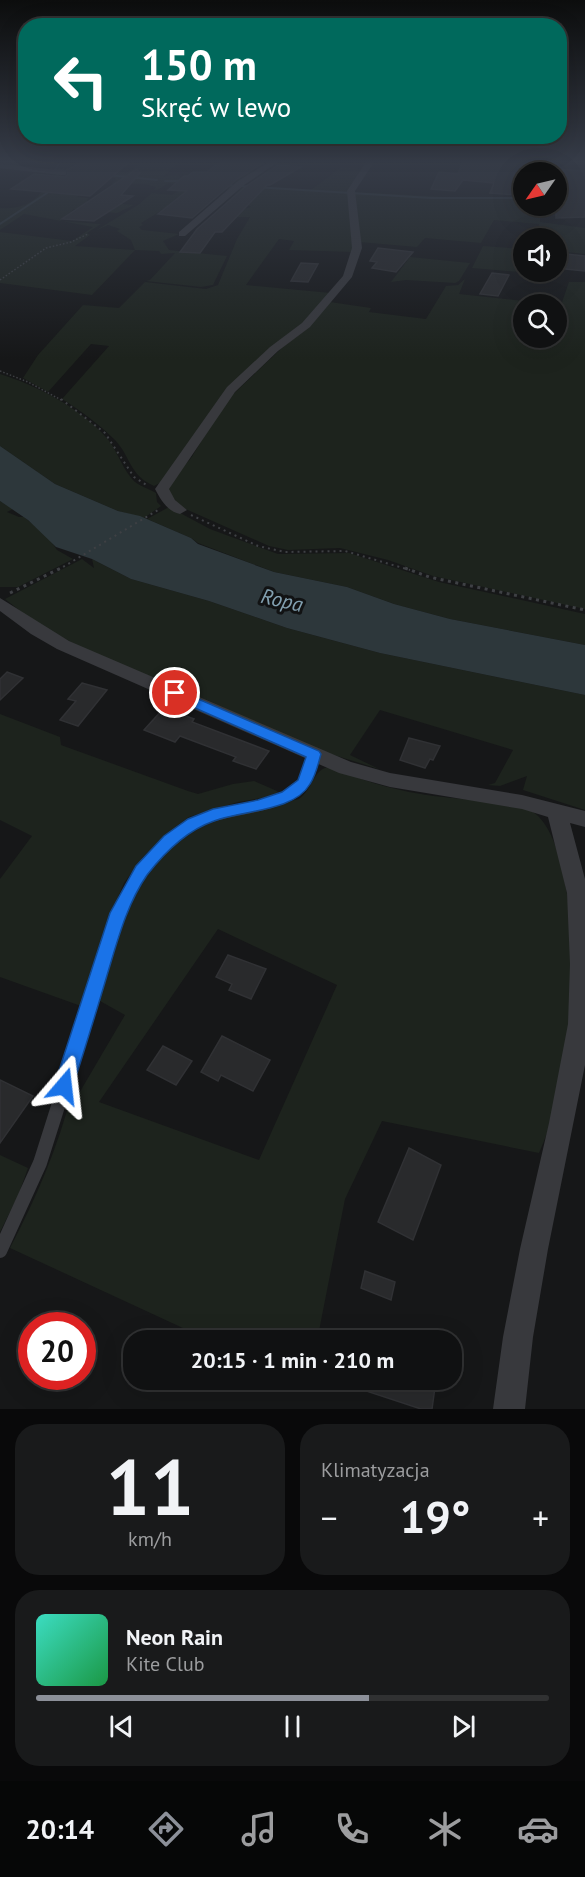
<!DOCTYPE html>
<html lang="pl">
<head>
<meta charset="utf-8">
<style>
  body { margin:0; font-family:"PT Sans",sans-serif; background:#191a1b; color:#f1f3f6; height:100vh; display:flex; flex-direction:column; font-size:22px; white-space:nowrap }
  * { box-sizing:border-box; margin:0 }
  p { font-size:20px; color:#9c9d9f }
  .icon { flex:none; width:33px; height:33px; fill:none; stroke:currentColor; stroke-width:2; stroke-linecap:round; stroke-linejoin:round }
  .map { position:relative; height:1409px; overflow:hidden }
  .drawer { display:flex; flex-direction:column; gap:15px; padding:15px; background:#09090a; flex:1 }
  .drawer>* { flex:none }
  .top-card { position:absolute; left:18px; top:18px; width:549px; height:126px; border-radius:24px; box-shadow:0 6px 24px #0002,0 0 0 2px #303132; background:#00695c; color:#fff; overflow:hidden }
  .needle { width:39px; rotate:236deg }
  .fabs { position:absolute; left:513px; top:162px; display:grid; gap:12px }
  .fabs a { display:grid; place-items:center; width:54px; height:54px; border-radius:50%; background:#101112; box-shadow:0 6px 24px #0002,0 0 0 2px #303132; font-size:30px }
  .speed { position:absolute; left:18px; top:1312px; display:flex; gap:12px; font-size:30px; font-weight:700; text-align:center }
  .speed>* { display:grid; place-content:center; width:78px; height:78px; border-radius:50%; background:#101112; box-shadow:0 6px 24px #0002,0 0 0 2px #303132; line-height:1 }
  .speed .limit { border:9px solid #d22; background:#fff; color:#111 }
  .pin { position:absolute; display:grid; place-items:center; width:51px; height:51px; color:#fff; margin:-26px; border:3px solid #fff; border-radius:50%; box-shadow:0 2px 6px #0007 }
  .me { position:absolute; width:66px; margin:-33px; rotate:17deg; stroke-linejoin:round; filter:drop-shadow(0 0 4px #0008) }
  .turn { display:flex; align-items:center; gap:21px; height:126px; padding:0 24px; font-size:27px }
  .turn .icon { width:78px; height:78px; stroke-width:2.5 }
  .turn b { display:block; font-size:42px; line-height:51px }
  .big { font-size:45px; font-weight:700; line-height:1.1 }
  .drawer .card { flex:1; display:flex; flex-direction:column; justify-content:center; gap:9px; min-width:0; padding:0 21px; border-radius:24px; background:#191a1b }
  .drawer .dial { align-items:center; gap:0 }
  .dial b { font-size:78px; line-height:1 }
  .song { display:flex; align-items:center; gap:18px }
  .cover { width:72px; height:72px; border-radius:9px; background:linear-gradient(135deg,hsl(170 70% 55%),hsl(140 70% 35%)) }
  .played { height:6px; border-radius:3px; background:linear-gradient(90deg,#8c9099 65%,#303132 65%) }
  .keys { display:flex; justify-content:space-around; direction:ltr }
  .heat { display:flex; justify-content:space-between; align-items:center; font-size:33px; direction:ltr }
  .drawer .tiles { flex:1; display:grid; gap:15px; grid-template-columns:1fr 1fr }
  .card:last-child { grid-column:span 2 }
  .trip { position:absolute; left:123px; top:1330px; width:339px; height:60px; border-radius:24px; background:#101112; box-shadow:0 6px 24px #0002,0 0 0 2px #303132; font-weight:700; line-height:60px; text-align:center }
  .tab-bar { display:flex; height:96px; justify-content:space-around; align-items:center; background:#060707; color:#9c9d9f }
  .tab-bar .icon { width:42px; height:42px }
  .tab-bar .selected { color:#8c9099 }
  .tab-bar b { font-size:27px; color:#f1f3f6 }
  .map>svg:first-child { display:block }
  .green { fill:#1d231d; fill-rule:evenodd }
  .water { fill:#2d373b }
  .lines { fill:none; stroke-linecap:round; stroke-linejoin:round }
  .stream { stroke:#2d373b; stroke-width:2 }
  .building { fill:#292a2c; stroke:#303134; stroke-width:1.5 }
  .path-far2 { stroke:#3e4044; stroke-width:1.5; stroke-dasharray:1.5 2; stroke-linecap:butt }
  .path-far1 { stroke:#3e4044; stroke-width:2; stroke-dasharray:2 4; stroke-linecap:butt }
  .path { stroke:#3e4044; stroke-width:3; stroke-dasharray:3 4.5; stroke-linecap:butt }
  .service-far3 { stroke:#38393d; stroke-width:4.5 }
  .service-far2 { stroke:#38393d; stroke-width:9 }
  .service-far1 { stroke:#38393d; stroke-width:11 }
  .service { stroke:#38393d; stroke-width:14 }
  .minor { fill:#38393d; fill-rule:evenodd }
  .route { fill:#1a73e8; stroke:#114b97; stroke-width:1.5 }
  .labels { text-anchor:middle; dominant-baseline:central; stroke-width:6; stroke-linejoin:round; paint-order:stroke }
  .water-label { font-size:21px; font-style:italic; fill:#82a0b0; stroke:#111213 }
</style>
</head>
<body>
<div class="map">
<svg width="585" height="1409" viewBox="0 0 585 1409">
  <rect width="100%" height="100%" fill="#161718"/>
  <g class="green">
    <path d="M50,162H73L69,168L127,173L141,162H179L163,177L177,174L181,178L208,173L214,168L259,171L231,189L195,185L177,201L141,223L143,225L139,227L142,230L179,234L163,241L169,250L227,256L213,285L201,287L146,281L150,280L175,253L161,254L159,251L135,250L92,295L0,283V232L72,241L93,227L24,214L0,230V208C29,210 42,197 53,171L49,168L25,166ZM64,172H68L69,175L115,178L116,180L112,184H145L156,187L154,190H157L169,183L184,187L172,195L152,193L138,205L95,231L108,225L120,229L117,231L131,240L135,250L75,246L90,235L87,233L101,224L60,221L74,209L117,213L134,205L87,201L88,198L77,197L81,193L62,194Z"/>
    <path d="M341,167L363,169L348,193L354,252L289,250L294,241L279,239L246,285L331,293L304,324L223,394L162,482L154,486C129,475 131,457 115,440C99,424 81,411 62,399L109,346L91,344L48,392L23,378L38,355L83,305L119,308L145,282L206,289L218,285L237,239L250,217H235L236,211L251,207L242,201H228L244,185L311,190Z"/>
    <path d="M353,192L466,198L523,197L524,206H540V222L585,228V254L557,251L556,238H537L539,224L494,220L481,243L425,238L417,247L359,242Z"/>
    <path d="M483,246L523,249L524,272L531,273L472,268Z"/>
    <path d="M410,257L470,263L459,281L455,283L406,280L391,282Z"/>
    <path d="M465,279L459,294L561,305L569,282H585V609L433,576L388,560L340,548L288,550L269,546L181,507L167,490L171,481L191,458L226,401L330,302L371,308L369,312L426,319L446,286L458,285ZM524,304H556V338H524Z"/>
    <path d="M0,374C36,385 78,407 104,435C117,448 120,465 132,479C138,486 148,488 156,493L157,502L161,506L144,518L118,511L55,484L0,446Z"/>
    <path d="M0,501L13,509L7,512L19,517H24L48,537L57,550L73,559L18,587H0Z"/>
    <path d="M169,507L210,529L278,554L349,553L439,582L585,614V645L450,619L394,604L347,587L274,572L198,543L191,538L147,519Z"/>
    <path d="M82,559L94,568L92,559L131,579L209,601L287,628L380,653L585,695V810L523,790L527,776L500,786L488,785L495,783L513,750L380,710L350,755L379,769L321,751L209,701L89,652L33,621L5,599Z"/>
    <path d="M0,714L60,737L61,745L188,791L198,794L233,784L254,781L277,791L280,795L238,802L189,817L165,835L143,857L124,883L113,909L86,996L81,1006L0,977V879L32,836L0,820Z"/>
    <path d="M329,767C359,779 389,789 421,794C445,799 516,801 533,812C575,840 576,983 572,1031C570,1042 567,1055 564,1066C557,1099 553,1122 539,1153L382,1121L345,1199L317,1341H211L10,1248C36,1198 58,1148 72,1092L78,1095L125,1015L100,1001L124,910L139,881L168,845L207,821L299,799C313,789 313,769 329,767ZM218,929L337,985L259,1160L99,1102Z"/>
    <path d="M0,1155L28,1168L18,1196L0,1232Z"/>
  </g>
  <path class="water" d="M0,446L55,484L118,511L140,516L191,538L198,544L274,572L347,587L394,604L450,619L585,645V695L380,653L287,628L209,601L131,579L92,559L56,547L28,520L0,501Z"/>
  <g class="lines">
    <g class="stream">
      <path d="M55,170L72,171"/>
      <path d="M55,170L60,162"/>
      <path d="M108,175L157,180"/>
      <path d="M165,181H183"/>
      <path d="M223,185L431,198H524"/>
      <path d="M0,224L47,193L50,186"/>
    </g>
  </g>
  <g class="building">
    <path d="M81,162H129L90,196L11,189L34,174L65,177L68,174L67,170Z"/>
    <path d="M220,162L263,163L237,179L192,218L158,214L187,191L168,190L184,176H188L193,172H207Z"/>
    <path d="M462,162H534L529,172H524V184L518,195L490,193L494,183L463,180L455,191L431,189L439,172L458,174Z"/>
    <path d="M278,165L301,167L270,185H267L222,232H215L200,253L180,252L197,229L245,187Z"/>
    <path d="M137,169L140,173L121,195L133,196L94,221L62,219Z"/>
    <path d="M556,169L585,171V217L556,218Z"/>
    <path d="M378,248L413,252L396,272L372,268L377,262L370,261Z"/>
    <path d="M556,253L585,256V271L556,268Z"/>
    <path d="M301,263L318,264L308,282L291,281Z"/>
    <path d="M492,273L509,275L498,296L480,294Z"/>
    <path d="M7,672L23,678L0,700V679Z"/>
    <path d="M82,683L107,690L78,726L60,720L76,701L68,699Z"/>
    <path d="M164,708L194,719L192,722L269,751L256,769L233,761L236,757L180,736L175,742L144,730Z"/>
    <path d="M409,738L440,746L433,760L430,759L425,768L400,760Z"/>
    <path d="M228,955L266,969L251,999L229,990L232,984L216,977Z"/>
    <path d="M222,1036L270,1060L253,1091L221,1075L218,1081L201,1072Z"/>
    <path d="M163,1046L192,1061L176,1085L147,1070Z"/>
    <path d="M0,1080L33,1096L0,1143Z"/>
    <path d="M409,1148L441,1165L413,1240L378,1222Z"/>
    <path d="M365,1271L395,1282L391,1300L361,1288Z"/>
    <path d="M342,1380H436L432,1409H421L342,1383Z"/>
  </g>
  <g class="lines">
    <g class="path-far2">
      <path d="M0,280L46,248L71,242L88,234"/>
      <path d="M0,371L28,382L63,401"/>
    </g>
    <g class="path-far1">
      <path d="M61,399L105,433L134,477L148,486"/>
      <path d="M191,515L258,546L285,552L345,551L410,570"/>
      <path d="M58,570L158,510"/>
    </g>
    <g class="path">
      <path d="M405,568L429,577L585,610"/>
      <path d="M10,593L61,568"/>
    </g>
    <path class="service-far3" d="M0,166L64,173"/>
    <path class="service-far2" d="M300,786L308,774L314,754"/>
    <path class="service-far1" d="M73,1060C82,1031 91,1002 100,972C118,914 136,853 196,823C230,805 273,813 302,784"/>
    <path class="service" d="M0,1251L40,1163L73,1059"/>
    <g class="minor">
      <path d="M269,162H278L244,185L185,236H179V232L238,181Z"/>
      <path d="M366,162H374L355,191L362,248L352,277L310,327L278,351L235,392L169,489L175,500L187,510L180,514C167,511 161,500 155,489L227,387L270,347L302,323L343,276L352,248L347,191Z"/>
      <path d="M0,598L69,641L351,762L390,773L522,795L585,811V827L570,823L585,879V1065L548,1249L533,1337L525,1409H493L503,1337L520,1249L549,1123L568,1024L570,964L567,893L548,817L522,809L390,787L339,773L57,649L31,634L0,611Z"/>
    </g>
  </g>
  <linearGradient id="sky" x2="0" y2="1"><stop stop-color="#0c0d0d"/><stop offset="0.45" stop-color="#363c48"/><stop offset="1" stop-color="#363c48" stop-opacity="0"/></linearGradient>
  <rect width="585" height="359" fill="url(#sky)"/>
  <path class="route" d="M175,689L319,751L321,754C318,764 316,775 310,784C294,812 241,810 214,821C188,830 164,853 147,875C127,904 118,939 108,972C97,1010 85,1048 73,1086L71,1092L64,1095L57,1092L54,1086L110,913L136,866L164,836L188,819L213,809L258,800L282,792L298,780L306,757L170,697L168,693Z"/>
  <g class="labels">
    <g class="water-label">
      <text transform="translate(282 600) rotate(13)">Ropa</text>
    </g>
  </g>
</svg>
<div class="fabs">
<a><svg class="needle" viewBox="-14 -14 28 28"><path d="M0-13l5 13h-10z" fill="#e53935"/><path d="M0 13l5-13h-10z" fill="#9c9d9f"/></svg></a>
<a><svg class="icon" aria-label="sound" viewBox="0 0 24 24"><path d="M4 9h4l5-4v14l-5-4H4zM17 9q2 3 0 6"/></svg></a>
<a><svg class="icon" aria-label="search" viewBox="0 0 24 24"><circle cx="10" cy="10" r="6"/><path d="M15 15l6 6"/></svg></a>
</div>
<div class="speed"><div class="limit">20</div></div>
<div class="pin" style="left:175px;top:693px;background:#d93025"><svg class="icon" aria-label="arrive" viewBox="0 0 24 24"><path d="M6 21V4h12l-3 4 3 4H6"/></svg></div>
<svg class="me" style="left:64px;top:1086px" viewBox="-20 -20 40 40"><path d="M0-17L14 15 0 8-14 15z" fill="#1a73e8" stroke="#fff" stroke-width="4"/></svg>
<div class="trip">20:15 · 1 min · 210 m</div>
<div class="top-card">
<div class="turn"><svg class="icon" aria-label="left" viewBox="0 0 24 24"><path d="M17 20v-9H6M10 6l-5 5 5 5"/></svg><div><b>150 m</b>Skręć w lewo</div></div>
</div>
</div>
<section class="drawer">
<div class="tiles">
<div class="card dial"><b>11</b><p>km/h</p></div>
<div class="card"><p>Klimatyzacja</p>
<div class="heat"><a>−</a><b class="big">19°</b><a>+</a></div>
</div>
<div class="card">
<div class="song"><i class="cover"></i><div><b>Neon Rain</b><p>Kite Club</p></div></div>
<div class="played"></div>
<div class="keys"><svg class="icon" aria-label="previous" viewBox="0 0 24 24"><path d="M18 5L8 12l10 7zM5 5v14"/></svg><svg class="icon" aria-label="pause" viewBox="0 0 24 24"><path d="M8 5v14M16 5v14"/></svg><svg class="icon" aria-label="next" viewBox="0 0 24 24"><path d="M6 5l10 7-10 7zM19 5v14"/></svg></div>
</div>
</div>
</section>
<nav class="tab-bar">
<b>20:14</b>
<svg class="icon selected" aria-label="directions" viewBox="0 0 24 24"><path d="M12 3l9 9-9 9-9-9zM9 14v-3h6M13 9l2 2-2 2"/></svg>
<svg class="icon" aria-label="music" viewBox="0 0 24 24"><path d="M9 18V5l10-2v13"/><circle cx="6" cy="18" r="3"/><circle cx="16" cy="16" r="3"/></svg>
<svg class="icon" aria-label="phone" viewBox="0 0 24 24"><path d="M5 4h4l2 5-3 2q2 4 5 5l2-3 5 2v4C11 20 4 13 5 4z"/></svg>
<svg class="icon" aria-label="climate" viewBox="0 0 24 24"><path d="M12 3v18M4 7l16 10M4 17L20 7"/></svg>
<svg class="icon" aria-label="car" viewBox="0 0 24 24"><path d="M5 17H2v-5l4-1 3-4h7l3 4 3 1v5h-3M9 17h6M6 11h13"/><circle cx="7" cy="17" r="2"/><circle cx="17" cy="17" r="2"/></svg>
</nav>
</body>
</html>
